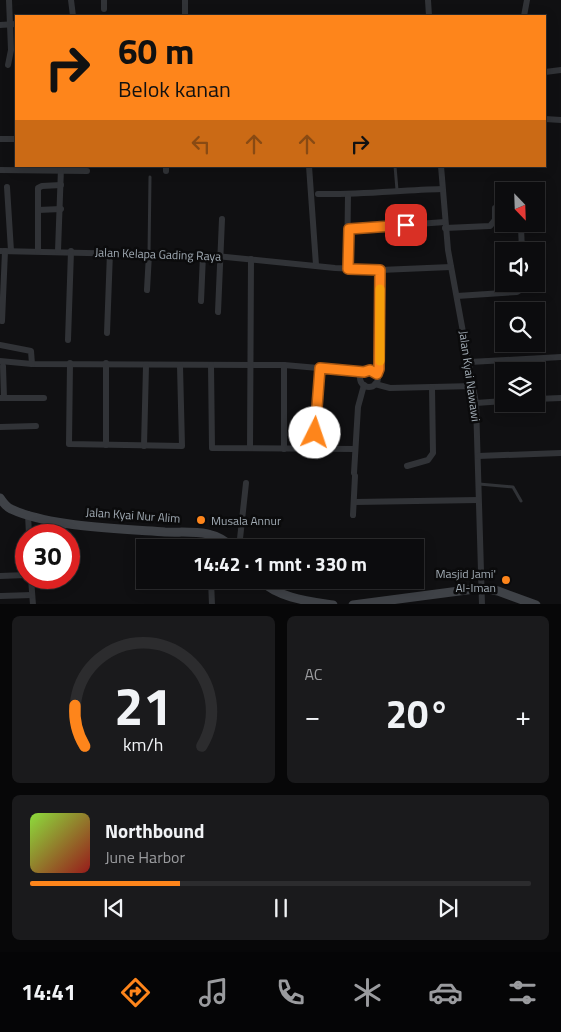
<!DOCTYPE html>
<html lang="id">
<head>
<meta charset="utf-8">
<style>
  body { margin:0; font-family:"Titillium Web",sans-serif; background:#1a1a1c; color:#f1f3f6; height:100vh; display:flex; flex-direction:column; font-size:19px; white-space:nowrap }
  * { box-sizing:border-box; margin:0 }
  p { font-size:16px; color:#9a9b9e }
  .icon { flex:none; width:28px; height:28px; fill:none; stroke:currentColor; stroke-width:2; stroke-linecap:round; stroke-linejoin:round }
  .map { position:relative; height:604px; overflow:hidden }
  .side { display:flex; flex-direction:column; gap:12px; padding:12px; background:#070708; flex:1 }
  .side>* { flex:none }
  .hud { position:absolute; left:15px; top:15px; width:531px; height:152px; border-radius:0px; box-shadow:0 2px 12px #0003,0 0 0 1px #2c2c2e; background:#fe851b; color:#111; overflow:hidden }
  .needle { width:32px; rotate:157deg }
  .controls { position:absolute; left:495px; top:182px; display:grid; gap:10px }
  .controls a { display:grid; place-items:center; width:50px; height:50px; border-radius:0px; background:#0c0c0e; box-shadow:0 2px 12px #0003,0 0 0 1px #2c2c2e; font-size:25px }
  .speed { position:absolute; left:15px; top:524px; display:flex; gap:10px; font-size:25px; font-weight:700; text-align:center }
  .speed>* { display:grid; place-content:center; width:65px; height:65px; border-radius:50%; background:#0c0c0e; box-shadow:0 2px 12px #0003,0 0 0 1px #2c2c2e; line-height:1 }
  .speed .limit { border:8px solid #d22; background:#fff; color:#111 }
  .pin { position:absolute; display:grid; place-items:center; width:42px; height:42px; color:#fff; margin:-21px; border-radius:10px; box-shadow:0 2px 8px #0006 }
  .me { position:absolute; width:55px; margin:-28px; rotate:4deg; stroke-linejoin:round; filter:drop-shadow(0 0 4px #0008) }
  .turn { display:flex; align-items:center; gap:18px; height:105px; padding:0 20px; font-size:22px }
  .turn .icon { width:65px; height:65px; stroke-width:2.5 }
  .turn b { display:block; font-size:35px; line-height:42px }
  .lanes { display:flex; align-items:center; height:48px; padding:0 20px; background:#0003; justify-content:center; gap:25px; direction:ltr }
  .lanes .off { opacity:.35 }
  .big { font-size:38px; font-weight:700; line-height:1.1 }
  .side .widget { flex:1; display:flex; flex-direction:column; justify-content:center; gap:8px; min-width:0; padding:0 18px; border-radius:8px; background:#1a1a1c }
  .side .dial { align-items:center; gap:0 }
  .dial svg { height:130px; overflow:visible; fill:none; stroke:#2c2c2e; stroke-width:7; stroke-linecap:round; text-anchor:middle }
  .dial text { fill:#f1f3f6; stroke:none }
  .song { display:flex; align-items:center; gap:15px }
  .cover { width:60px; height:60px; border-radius:8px; background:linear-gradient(135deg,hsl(90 70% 55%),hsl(0 70% 35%)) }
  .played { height:5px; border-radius:2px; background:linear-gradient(90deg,#fe851b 30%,#2c2c2e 30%) }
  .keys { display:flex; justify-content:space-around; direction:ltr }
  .heat { display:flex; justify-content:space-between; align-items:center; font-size:28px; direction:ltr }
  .side .tiles { flex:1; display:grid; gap:12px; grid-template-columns:1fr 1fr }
  .widget:last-child { grid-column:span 2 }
  .trip { position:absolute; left:136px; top:539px; width:288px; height:50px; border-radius:0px; background:#0c0c0e; box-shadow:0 2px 12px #0003,0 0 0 1px #2c2c2e; font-weight:700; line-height:50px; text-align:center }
  .dock { display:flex; height:80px; justify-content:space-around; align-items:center; background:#050506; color:#9a9b9e }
  .dock .icon { width:35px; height:35px }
  .dock .selected { color:#fe851b }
  .dock b { font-size:22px; color:#f1f3f6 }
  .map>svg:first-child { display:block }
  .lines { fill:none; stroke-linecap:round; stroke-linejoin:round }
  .lane { stroke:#313337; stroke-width:3 }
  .street { stroke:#313337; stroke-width:6 }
  .secondary { stroke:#3f4247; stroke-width:9 }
  .route-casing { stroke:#a55612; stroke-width:12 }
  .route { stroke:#fe851b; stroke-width:9 }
  .slow { stroke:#f59e0b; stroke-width:9 }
  .poi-dot { fill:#fe851b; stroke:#0b0b0c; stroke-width:2 }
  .labels { text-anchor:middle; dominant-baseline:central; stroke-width:5; stroke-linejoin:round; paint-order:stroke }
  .street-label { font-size:12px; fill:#a0aab3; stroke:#0b0b0c }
  .poi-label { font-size:12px; fill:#a0aab3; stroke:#0b0b0c; text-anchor:start }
</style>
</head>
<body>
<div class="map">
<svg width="561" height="605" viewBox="0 0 561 605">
  <rect width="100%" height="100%" fill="#101012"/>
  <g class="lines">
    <g class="lane">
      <path d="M395,166L397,190"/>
      <path d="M149,254L150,177"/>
      <path d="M479,484L513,487L521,501"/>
    </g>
    <g class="street">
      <path d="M71,0L73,16"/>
      <path d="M104,0V9"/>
      <path d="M185,0V16"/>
      <path d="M428,0L429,16"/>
      <path d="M524,16L527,0"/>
      <path d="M0,25L16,24"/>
      <path d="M8,65L11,50L9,0"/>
      <path d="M545,72L561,70"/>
      <path d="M545,119L561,120"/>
      <path d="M0,139H16"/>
      <path d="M309,166L316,265"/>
      <path d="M441,166L448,250L476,403L482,605"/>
      <path d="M0,170L87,171"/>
      <path d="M166,171V166"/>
      <path d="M7,187L11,251"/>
      <path d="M318,194C359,195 401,190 442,189"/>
      <path d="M38,210L61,209"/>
      <path d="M521,227L522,251"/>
      <path d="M445,228L490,226L495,220V208"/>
      <path d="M349,229L445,222"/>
      <path d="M0,251L216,256L335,268L380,270L451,267"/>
      <path d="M38,251V188L42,186L61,185"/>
      <path d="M58,251L61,168"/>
      <path d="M347,269L348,195"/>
      <path d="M147,290L149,254"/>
      <path d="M457,296L517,292L522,289L524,284"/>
      <path d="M201,301L203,255"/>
      <path d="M218,312L222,219"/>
      <path d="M2,321L5,251"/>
      <path d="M107,333L110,252"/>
      <path d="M68,340L71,251"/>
      <path d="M0,345L31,351L32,364L284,365L364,372"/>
      <path d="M0,361L32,364"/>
      <path d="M470,362L561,357"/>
      <path d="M70,363L69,444L182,446L180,366"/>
      <path d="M211,365L212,448L355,449"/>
      <path d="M3,366L4,398"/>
      <circle cx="369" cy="378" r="9"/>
      <path d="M377,374L380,363V270"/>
      <path d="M375,384L390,388L474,386"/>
      <path d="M0,398H44"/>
      <path d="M536,399L561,398"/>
      <path d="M476,403L504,401"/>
      <path d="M0,427L36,426"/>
      <path d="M106,445V363"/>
      <path d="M144,446L146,366"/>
      <path d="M250,448L251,259"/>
      <path d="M284,449V365"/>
      <path d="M314,449L320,368"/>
      <path d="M478,456L561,453"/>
      <path d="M407,466L428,460L433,453L432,388"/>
      <path d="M354,473L358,407L364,385"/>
      <path d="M355,502L478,500"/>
      <path d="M28,514L29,535"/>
      <path d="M353,515L355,476"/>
      <path d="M209,533L210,548"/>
      <path d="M239,548L246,483"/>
      <path d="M0,576L26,575"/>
      <path d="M31,578L33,605"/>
      <path d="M211,580L212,605"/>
      <path d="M1,596L32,595"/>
    </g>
    <g class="secondary">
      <path d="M0,498C3,502 6,507 11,509C49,527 122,529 165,532C190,533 213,528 233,548"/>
      <path d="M260,580C279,598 307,601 333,605"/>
      <path d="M353,605L482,588L498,591L536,605"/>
    </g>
  </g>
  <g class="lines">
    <g class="route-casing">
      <path id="route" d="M315,433L320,368L364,372L370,370L377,374L379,369L380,270L348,269L349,229L406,225"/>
    </g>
    <use href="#route" class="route"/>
    <path class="slow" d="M380,361V289"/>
  </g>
  <g class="poi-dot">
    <circle cx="201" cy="520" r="5"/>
    <circle cx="506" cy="580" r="5"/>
  </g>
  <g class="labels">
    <g class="street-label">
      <text transform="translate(158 254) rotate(2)">Jalan Kelapa Gading Raya</text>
      <text transform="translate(470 376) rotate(82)">Jalan Kyai Nawawi</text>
      <text transform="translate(133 515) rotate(4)">Jalan Kyai Nur Alim</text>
    </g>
    <g class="poi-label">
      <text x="211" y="520">Musala Annur</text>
      <text x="496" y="573" text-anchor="end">Masjid Jami'<tspan x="496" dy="14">Al-Iman</tspan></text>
    </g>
  </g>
</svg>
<div class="controls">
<a><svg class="needle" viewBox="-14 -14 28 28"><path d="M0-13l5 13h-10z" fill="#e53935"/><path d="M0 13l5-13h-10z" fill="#9a9b9e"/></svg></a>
<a><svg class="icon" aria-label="sound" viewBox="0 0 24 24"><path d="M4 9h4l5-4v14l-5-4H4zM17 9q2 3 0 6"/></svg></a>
<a><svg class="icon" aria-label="search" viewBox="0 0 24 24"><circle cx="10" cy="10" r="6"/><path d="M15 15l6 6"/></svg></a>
<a><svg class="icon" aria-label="layers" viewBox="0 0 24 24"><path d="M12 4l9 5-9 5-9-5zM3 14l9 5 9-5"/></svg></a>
</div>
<div class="speed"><div class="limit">30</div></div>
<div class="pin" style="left:406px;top:225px;background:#d93025"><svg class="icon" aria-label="arrive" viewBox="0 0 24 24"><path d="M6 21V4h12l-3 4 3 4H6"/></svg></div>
<svg class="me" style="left:315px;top:433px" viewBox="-20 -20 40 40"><circle r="19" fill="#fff"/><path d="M0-13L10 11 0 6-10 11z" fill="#fe851b"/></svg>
<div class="trip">14:42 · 1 mnt · 330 m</div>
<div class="hud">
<div class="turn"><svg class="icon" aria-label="right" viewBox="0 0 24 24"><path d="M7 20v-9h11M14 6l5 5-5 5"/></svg><div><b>60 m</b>Belok kanan</div></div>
<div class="lanes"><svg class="icon off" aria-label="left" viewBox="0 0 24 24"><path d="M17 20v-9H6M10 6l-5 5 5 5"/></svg><svg class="icon off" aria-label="ahead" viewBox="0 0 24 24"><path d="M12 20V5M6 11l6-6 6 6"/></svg><svg class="icon off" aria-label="ahead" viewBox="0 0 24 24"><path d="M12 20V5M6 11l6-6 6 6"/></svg><svg class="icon" aria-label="right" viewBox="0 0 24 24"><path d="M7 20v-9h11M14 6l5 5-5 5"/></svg></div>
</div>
</div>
<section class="side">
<div class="tiles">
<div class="widget dial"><svg viewBox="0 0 100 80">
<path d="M14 69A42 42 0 1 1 86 69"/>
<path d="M14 69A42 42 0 0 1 8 44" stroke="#fe851b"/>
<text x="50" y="56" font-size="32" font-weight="700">21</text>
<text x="50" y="72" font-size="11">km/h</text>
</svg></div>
<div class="widget"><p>AC</p>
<div class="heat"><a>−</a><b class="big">20°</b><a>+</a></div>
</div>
<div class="widget">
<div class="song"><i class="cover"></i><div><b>Northbound</b><p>June Harbor</p></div></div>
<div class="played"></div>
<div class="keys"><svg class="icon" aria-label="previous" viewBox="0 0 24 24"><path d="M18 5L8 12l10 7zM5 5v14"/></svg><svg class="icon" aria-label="pause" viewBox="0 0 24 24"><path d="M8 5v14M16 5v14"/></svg><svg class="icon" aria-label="next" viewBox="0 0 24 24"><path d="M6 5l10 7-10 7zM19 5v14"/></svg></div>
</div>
</div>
</section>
<nav class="dock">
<b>14:41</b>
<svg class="icon selected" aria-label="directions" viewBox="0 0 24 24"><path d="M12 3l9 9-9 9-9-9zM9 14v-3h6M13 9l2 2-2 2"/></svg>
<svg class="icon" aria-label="music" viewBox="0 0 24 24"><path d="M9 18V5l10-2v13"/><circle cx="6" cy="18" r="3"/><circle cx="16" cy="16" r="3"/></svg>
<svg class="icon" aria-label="phone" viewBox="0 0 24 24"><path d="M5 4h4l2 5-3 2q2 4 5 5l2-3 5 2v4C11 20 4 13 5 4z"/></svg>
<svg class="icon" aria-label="climate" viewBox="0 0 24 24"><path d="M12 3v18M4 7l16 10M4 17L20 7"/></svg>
<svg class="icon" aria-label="car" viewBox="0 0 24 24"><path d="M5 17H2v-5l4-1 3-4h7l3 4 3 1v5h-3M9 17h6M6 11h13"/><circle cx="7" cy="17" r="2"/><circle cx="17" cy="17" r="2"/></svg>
<svg class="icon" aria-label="filters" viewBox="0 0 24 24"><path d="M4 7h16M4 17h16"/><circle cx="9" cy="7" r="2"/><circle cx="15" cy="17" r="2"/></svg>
</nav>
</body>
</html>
